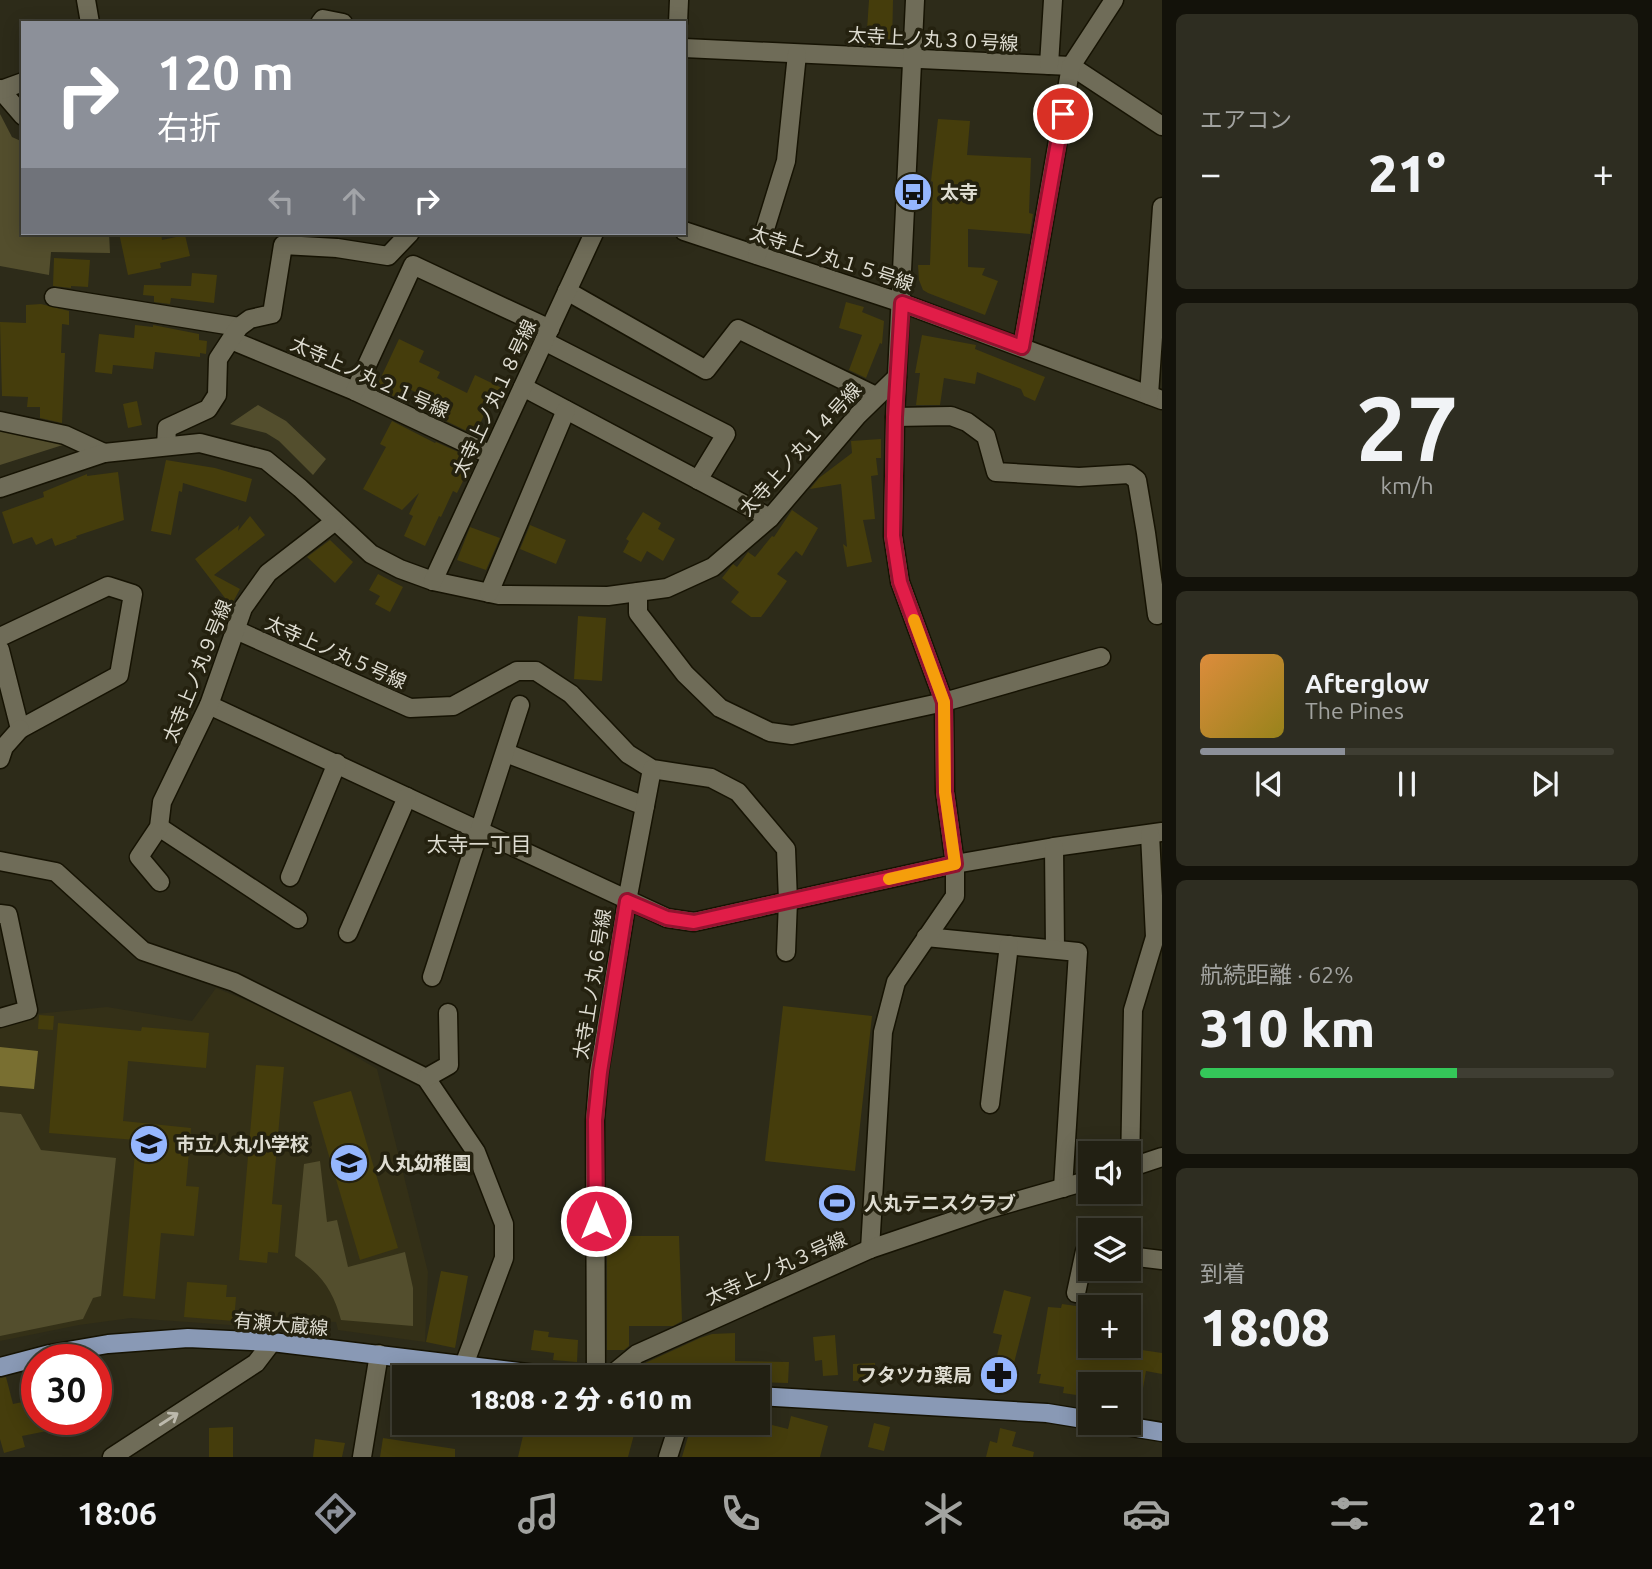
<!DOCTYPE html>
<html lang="ja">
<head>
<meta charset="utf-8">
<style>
  body { margin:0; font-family:Ubuntu,"Noto Sans JP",sans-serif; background:#2e2d21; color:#f1f3f6; height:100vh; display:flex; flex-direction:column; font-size:26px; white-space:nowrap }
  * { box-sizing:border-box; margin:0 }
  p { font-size:23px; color:#a2a3a0 }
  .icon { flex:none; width:38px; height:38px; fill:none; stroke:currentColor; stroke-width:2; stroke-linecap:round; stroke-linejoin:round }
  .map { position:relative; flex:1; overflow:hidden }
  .panel { display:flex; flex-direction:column; gap:14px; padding:14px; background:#13120a; width:490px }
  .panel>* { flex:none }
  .hud { position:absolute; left:21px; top:21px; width:665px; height:214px; border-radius:0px; box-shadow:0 4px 18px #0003,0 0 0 2px #3f3e33; background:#8c9099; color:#fff; overflow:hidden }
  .controls { position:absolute; left:1078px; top:1141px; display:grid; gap:14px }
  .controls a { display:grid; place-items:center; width:63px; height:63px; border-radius:0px; background:#222013; box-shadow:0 4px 18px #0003,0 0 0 2px #3f3e33; font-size:35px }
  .speed { position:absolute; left:21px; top:1344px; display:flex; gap:14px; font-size:35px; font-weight:700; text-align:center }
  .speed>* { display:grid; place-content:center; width:91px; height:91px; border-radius:50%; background:#222013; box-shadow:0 4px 18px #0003,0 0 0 2px #3f3e33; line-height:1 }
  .speed .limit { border:10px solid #d22; background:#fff; color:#111 }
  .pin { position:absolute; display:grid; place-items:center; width:60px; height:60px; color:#fff; margin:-30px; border:4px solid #fff; border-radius:50%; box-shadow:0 2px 7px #0007 }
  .me { position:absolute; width:77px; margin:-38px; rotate:0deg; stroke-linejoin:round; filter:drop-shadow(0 0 5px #0008) }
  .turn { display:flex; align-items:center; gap:24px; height:147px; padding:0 21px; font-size:32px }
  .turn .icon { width:91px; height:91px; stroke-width:2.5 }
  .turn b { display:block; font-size:49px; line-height:60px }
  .lanes { display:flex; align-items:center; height:66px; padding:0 21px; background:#0003; justify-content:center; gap:35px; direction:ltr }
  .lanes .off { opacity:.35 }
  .big { font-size:52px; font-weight:800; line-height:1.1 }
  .panel .card { flex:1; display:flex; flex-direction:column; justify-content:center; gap:10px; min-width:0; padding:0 24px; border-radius:10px; background:#2e2d21 }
  .panel .dial { align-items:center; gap:0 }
  .dial b { font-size:91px; line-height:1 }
  .song { display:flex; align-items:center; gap:21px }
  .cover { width:84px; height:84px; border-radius:10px; background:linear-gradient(135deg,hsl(30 70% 55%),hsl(50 70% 35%)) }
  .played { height:7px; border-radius:4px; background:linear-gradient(90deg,#8c9099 35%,#3f3e33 35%) }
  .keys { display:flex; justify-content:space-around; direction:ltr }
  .heat { display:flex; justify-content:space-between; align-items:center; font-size:38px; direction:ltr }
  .charge { height:10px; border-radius:5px; background:linear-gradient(90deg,#34c759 62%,#3f3e33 0) }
  .trip { position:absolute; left:392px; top:1365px; width:378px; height:70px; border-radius:0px; background:#222013; box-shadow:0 4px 18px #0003,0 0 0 2px #3f3e33; font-weight:800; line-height:70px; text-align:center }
  .tab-bar { display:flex; height:112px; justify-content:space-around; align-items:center; background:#0e0d08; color:#a2a3a0 }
  .tab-bar .icon { width:49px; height:49px }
  .tab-bar .selected { color:#8c9099 }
  .tab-bar b { font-size:32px; color:#f1f3f6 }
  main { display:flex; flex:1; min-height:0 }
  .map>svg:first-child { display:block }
  .built { fill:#343017 }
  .green { fill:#534e2d }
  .water { fill:#796f31 }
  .building { fill:#453d0c }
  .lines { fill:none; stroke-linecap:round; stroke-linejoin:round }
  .minor-casing { stroke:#161303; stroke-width:21 }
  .major-casing { stroke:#161303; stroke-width:21 }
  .minor { stroke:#6f6c58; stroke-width:18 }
  .major { stroke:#8999b5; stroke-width:18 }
  .oneway { stroke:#bdbaad }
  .route-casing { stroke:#92132f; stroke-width:18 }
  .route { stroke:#e11d48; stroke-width:12 }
  .slow { stroke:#f59e0b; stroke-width:12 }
  .labels { text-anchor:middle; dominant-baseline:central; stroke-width:7; stroke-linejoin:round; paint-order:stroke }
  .street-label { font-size:19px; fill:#dedcd1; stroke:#24210f }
  .poi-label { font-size:19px; font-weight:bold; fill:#dedcd1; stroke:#24210f; text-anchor:start }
  .neighbourhood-label { font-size:21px; fill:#dedcd1; stroke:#24210f }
</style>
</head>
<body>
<main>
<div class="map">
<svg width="1162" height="1457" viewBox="0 0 1162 1457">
  <rect width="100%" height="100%" fill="#2d2b19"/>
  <path class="built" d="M216,988L290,1018L377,1069L428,1272L425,1342L338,1330L336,1322L315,1321V1330L297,1329V1319L246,1312L244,1326L131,1318L79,1325L0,1341V1025L35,1014L107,1007L192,1021Z"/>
  <g class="green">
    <path d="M0,114L12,137L23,142V233H109L110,253L51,252L49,275L0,266Z"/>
    <path d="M258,405L286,421L326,459L313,475L279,441L266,433L230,424Z"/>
    <path d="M0,430L69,443L0,465Z"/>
    <path d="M0,1112L21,1114L41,1150L116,1158L101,1296L93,1298L83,1319L0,1336Z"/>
    <path d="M320,1161L327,1222L337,1220L348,1267L405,1252L413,1288V1326L341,1320C333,1290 321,1274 295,1256L304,1164Z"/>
  </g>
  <path class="water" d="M0,1047L38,1051L34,1089L0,1086Z"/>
  <g class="building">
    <path d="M869,0H893L892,46L866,45Z"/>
    <path d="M938,119L970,121L967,155L1031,158L1029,213L1033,214L1030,234L968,229V267L985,268L982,275L998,281L985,315L928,293L923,290L919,280L918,265H930L933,182L931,181Z"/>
    <path d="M119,233H161L162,240L185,235L190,256L160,263L161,268L128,275Z"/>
    <path d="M54,258L90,260L88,287L71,286V288L53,286Z"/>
    <path d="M192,273L217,275L214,303L171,298L170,304L154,302V296L143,295L144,285L191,286Z"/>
    <path d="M846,302L864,307L862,312L884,321L882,344L880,343L866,378L849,370L862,335L839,328Z"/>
    <path d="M41,304L69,311V325L62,324L61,353H65L62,423L40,418V407H27L28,397L2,396L0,322L26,323V305Z"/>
    <path d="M135,325L153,327V325L199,334V340L207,341L206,354L200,353V357L155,352L153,369L113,365L112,374L95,372L99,334L134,338Z"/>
    <path d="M922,335L976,345L975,349L1045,377L1035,401L1024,396L1021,389L977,372L975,384L944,378L940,405H916L920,373H915Z"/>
    <path d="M399,339L424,351L419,362L440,372L437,378L467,393L475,375L502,388L494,406L489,404L475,435L446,421L451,409L428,398L407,388L402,400L376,388Z"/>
    <path d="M137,401L142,425L128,428L123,404Z"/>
    <path d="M392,421L435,443L436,442L474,459L457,493L453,491L441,517L439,516L425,546L404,536L413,516L409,514L419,493L402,510L363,489L386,447L380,444Z"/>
    <path d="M881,439V458H876L878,475L871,476L875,519L863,520L872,562L847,567L843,544L847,547L841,484L810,489L819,478L852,453L851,441Z"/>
    <path d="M166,460L215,468L252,479L246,502L183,483L182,492L179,491L171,535L151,531Z"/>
    <path d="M118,472L124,520L76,536L77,538L55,546L52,538L36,545L32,537L13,544L2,512L44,497L43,492L87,474V476Z"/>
    <path d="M792,510L818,528L802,556L796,551L777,574L787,581L778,594L761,617H751L731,602L739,592L722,578L733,564L737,567L748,552L755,557L772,536L774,537Z"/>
    <path d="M643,512L661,523L658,529L675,539L663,561L647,551L641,562L623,552L629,541L626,539Z"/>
    <path d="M250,516L265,535L214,575L240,589L233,602L225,598L195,559L239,525L238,531Z"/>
    <path d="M530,525L566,540L556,564L520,549Z"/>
    <path d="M470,527L500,538L486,570L457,560Z"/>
    <path d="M330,540L353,562L335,583L307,557Z"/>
    <path d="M378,574L403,587L390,612L375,604L380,596L369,590Z"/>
    <path d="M578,616L606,618L602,681L574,679Z"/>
    <path d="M783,1006L872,1016L855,1171L765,1161Z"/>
    <path d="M39,1015L54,1016L53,1030L38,1029Z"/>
    <path d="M58,1023L141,1031L142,1027L209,1033L206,1068L128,1061L123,1121L191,1128L186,1186L199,1187L194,1236L161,1233L155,1299L123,1296L136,1140L49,1133Z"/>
    <path d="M256,1065L284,1067L272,1204L282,1205L278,1253L268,1252L267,1263L239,1260Z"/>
    <path d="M351,1091L398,1248L360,1260L313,1102Z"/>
    <path d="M607,1236H679L682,1321L673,1326H629V1346L624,1350H607Z"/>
    <path d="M441,1271L468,1276L455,1348L426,1342Z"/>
    <path d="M187,1282L227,1285L226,1297H236L234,1321L184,1317Z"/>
    <path d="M1004,1290L1031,1297L1007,1390L986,1384L992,1359L996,1360L1002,1335L993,1333Z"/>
    <path d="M1062,1304L1090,1308V1346H1115L1162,1353V1374L1146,1371L1141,1400L1129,1398V1384H1090V1397L1063,1393L1064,1387L1039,1383L1041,1374H1037L1048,1307L1061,1308Z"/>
    <path d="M534,1330L549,1332L548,1337L578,1340L577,1362L553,1360L554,1353L531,1350Z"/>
    <path d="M735,1333V1361L789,1362L788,1383L758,1382V1377H691L634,1371L643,1364L700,1338L712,1334Z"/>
    <path d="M835,1335L838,1375L823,1376L822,1360L815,1361L813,1337Z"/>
    <path d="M875,1363V1380L853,1381V1364Z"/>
    <path d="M6,1377L13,1404L37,1399V1419H71L72,1426L22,1436L25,1447L4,1453L0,1439V1378Z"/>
    <path d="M791,1416L828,1426L820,1457H682L692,1423H764L788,1429Z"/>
    <path d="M526,1423H620L636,1427L628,1457H518Z"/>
    <path d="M874,1423L890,1427L884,1451L868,1447Z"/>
    <path d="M233,1427V1457H209V1428Z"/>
    <path d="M1000,1428L1016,1432L1012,1446L1034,1452L1033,1457H986L990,1441L997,1443Z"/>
    <path d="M383,1438L455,1449V1457H380Z"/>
    <path d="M315,1439L345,1443L342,1457H313Z"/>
  </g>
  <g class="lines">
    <g class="minor-casing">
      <g id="minor">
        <path d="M86,0L90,23"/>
        <path d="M320,23L323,19L343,23"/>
        <path d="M678,23L679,0"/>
        <path d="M684,48L1071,66L1162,126"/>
        <path d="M1049,65L1053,0"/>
        <path d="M0,89L23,116"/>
        <path d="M1,90L23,82"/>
        <path d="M684,231L902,303L1162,400"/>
        <path d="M757,255L786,161L797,54"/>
        <path d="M567,291L706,370L738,329L876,396"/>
        <path d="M54,297L239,327"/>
        <path d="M231,340L355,391L491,455"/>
        <path d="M544,341L726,434L698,480"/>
        <path d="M1022,347L1071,66L1114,0"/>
        <path d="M523,387L770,518"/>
        <path d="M355,391L413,265L550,329"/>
        <path d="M1149,395L1162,207"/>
        <path d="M895,417L951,416L967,422L986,436L996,472L1079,477L1129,474L1137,480L1146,533L1157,615"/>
        <path d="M0,421L65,435L104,453"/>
        <path d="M166,446L167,428L208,409L217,395L218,359L239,327L250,319L272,314L283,245L337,248L388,256L410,233"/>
        <path d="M0,488L104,453L200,443L266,460L300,488L371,554L400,569L433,581L499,595L608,596L667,588L713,567L770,518L858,415L897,377"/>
        <path d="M433,581L594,233"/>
        <path d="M638,592V613L685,674L720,708L770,732L792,735L944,702L1101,657"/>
        <path d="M489,593L566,410"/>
        <path d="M236,630L410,708L453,706L517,671H536L571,694L628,754L652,769L711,778L738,792L786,849L788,901L786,952"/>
        <path d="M0,637L108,586L133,594L119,675L20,729L0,650"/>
        <path d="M209,705L667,918L694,922L955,864L1054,847L1162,832"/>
        <path d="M506,753L645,806"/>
        <path d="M0,759L4,747L20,729"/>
        <path d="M159,827L298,919"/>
        <path d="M1054,847L1055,949"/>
        <path d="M0,861L56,872L143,951L234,982L426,1078L476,1152L504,1224V1258L464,1365"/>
        <path d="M290,877L337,763"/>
        <path d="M160,882L139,857L159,827L162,802L209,705L243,608L268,573L334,522"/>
        <path d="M0,914L8,915L28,1010L0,1018"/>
        <path d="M348,933L407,797"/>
        <path d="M926,937L1078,952L1063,1188"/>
        <path d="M432,977L520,705"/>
        <path d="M426,1078L449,1065L448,1013"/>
        <path d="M990,1104L1009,945"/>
        <path d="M1129,1168L1162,1157"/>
        <path d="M1130,1168L1133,1010L1155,937L1150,834"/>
        <path d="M870,1249L883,1032L896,982L955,896V864L945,792L944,702L900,582L893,536L895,417L915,0"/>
        <path d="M1129,1256L1162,1260"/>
        <path d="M1076,1293L1085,1251H1090"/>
        <path d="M596,1377L595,1120L599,1072L627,901L652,769"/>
        <path d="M609,1377L637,1354L870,1249L985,1210L1090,1180"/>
        <path d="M112,1457L256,1363L272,1342"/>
        <path d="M362,1457L379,1354"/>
        <path d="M668,1457L679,1423"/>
      </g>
    </g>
    <g class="major-casing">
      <g id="major">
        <path d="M0,1367L50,1354L108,1344L188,1338L272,1342L560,1377"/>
        <path d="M758,1396L1047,1413L1090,1420"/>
        <path d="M1107,1423L1162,1432"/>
      </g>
    </g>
    <use href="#minor" class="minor"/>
    <use href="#major" class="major"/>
  </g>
  <defs><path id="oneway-shaft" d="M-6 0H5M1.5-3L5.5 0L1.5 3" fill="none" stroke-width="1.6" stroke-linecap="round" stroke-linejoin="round" transform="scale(1.75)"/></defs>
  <use class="oneway" href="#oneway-shaft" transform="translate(169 1419) rotate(-33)"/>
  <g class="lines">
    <g class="route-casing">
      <path id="route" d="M596,1221L595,1120L600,1072L627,901L667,918L694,922L955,864L945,792L944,702L900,582L893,536L895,417L902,303L1022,347L1063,114"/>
    </g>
    <use href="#route" class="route"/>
    <path class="slow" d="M889,879L955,864L945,792L944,702L914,620"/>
  </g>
  <defs>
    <g id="bus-disc" transform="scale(2.0125)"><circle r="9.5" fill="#95b6fd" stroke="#24210f"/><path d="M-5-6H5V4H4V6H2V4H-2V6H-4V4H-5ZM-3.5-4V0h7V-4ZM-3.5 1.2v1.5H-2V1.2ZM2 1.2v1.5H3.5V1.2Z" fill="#111"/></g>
    <g id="school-disc" transform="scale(2.0125)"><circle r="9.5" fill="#95b6fd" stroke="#24210f"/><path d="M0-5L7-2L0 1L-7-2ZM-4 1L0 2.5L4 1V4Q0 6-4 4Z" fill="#111"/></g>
    <g id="stadium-disc" transform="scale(2.0125)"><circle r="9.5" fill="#95b6fd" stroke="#24210f"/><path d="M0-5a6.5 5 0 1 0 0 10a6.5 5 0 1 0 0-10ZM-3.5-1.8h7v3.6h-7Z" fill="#111"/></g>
    <g id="pharmacy-disc" transform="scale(2.0125)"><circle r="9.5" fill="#95b6fd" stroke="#24210f"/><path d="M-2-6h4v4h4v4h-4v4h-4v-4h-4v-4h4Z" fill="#111"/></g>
  </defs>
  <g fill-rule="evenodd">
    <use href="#bus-disc" x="913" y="192"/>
    <use href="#school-disc" x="149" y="1144"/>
    <use href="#school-disc" x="349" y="1163"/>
    <use href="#stadium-disc" x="837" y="1203"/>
    <use href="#pharmacy-disc" x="999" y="1375"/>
  </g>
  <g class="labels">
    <g class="street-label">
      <text transform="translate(933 39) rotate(3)">太寺上ノ丸３０号線</text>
      <text transform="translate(832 258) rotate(18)">太寺上ノ丸１５号線</text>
      <text transform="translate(370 377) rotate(24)">太寺上ノ丸２１号線</text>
      <text transform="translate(494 398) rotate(-65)">太寺上ノ丸１８号線</text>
      <text transform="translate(800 449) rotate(-48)">太寺上ノ丸１４号線</text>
      <text transform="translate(336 652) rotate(24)">太寺上ノ丸５号線</text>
      <text transform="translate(197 671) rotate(-68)">太寺上ノ丸９号線</text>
      <text transform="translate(592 984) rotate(-81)">太寺上ノ丸６号線</text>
      <text transform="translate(776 1268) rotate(-24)">太寺上ノ丸３号線</text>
      <text transform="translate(281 1324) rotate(5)">有瀬大蔵線</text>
    </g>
    <g class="poi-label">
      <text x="940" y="192">太寺</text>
      <text x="176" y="1144">市立人丸小学校</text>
      <text x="376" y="1163">人丸幼稚園</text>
      <text x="864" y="1203">人丸テニスクラブ</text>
      <text x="972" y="1375" text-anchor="end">フタツカ薬局</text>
    </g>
    <g class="neighbourhood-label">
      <text x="479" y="844">太寺一丁目</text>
    </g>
  </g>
</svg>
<div class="controls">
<a><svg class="icon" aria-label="sound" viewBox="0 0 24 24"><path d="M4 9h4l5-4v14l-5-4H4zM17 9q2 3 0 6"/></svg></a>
<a><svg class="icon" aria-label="layers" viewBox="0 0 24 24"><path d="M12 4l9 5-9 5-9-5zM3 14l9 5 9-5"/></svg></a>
<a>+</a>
<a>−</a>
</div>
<div class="speed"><div class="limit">30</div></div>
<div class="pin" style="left:1063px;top:114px;background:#d93025"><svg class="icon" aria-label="arrive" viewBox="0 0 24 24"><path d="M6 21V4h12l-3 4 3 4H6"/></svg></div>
<svg class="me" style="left:596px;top:1221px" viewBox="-20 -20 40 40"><circle r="17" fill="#e11d48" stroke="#fff" stroke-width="3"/><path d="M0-11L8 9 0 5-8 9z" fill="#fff"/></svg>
<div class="trip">18:08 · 2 分 · 610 m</div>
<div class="hud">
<div class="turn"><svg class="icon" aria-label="right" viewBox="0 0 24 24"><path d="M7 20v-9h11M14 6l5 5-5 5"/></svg><div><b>120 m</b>右折</div></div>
<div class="lanes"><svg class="icon off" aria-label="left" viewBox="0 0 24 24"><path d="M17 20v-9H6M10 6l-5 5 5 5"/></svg><svg class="icon off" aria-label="ahead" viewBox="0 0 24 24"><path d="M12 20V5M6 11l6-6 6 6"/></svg><svg class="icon" aria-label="right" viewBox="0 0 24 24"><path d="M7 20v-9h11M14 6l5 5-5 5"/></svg></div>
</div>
</div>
<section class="panel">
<div class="card"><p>エアコン</p>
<div class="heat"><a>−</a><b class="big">21°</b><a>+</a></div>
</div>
<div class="card dial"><b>27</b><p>km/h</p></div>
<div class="card">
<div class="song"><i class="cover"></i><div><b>Afterglow</b><p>The Pines</p></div></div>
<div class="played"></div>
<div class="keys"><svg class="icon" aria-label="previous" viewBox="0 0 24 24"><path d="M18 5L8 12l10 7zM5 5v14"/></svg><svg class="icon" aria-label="pause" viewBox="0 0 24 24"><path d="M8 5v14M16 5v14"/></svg><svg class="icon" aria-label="next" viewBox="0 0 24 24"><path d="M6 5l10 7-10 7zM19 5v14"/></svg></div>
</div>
<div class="card"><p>航続距離 · 62%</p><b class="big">310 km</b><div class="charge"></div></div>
<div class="card"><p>到着</p><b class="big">18:08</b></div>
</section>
</main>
<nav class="tab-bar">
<b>18:06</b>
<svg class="icon selected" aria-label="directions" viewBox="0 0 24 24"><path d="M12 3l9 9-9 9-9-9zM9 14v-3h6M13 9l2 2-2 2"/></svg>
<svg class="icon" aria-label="music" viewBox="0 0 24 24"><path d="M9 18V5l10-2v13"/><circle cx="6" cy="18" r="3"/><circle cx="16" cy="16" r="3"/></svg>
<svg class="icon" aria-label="phone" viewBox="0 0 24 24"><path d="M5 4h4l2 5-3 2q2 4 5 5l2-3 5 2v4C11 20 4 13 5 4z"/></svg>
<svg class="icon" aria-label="climate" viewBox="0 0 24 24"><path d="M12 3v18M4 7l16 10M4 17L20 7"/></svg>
<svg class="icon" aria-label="car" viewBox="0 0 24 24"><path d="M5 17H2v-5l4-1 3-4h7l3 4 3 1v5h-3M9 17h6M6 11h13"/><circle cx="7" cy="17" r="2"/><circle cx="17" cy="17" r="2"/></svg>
<svg class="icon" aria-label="filters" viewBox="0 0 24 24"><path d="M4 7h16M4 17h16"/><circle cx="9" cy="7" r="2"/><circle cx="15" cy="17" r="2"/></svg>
<b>21°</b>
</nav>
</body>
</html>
